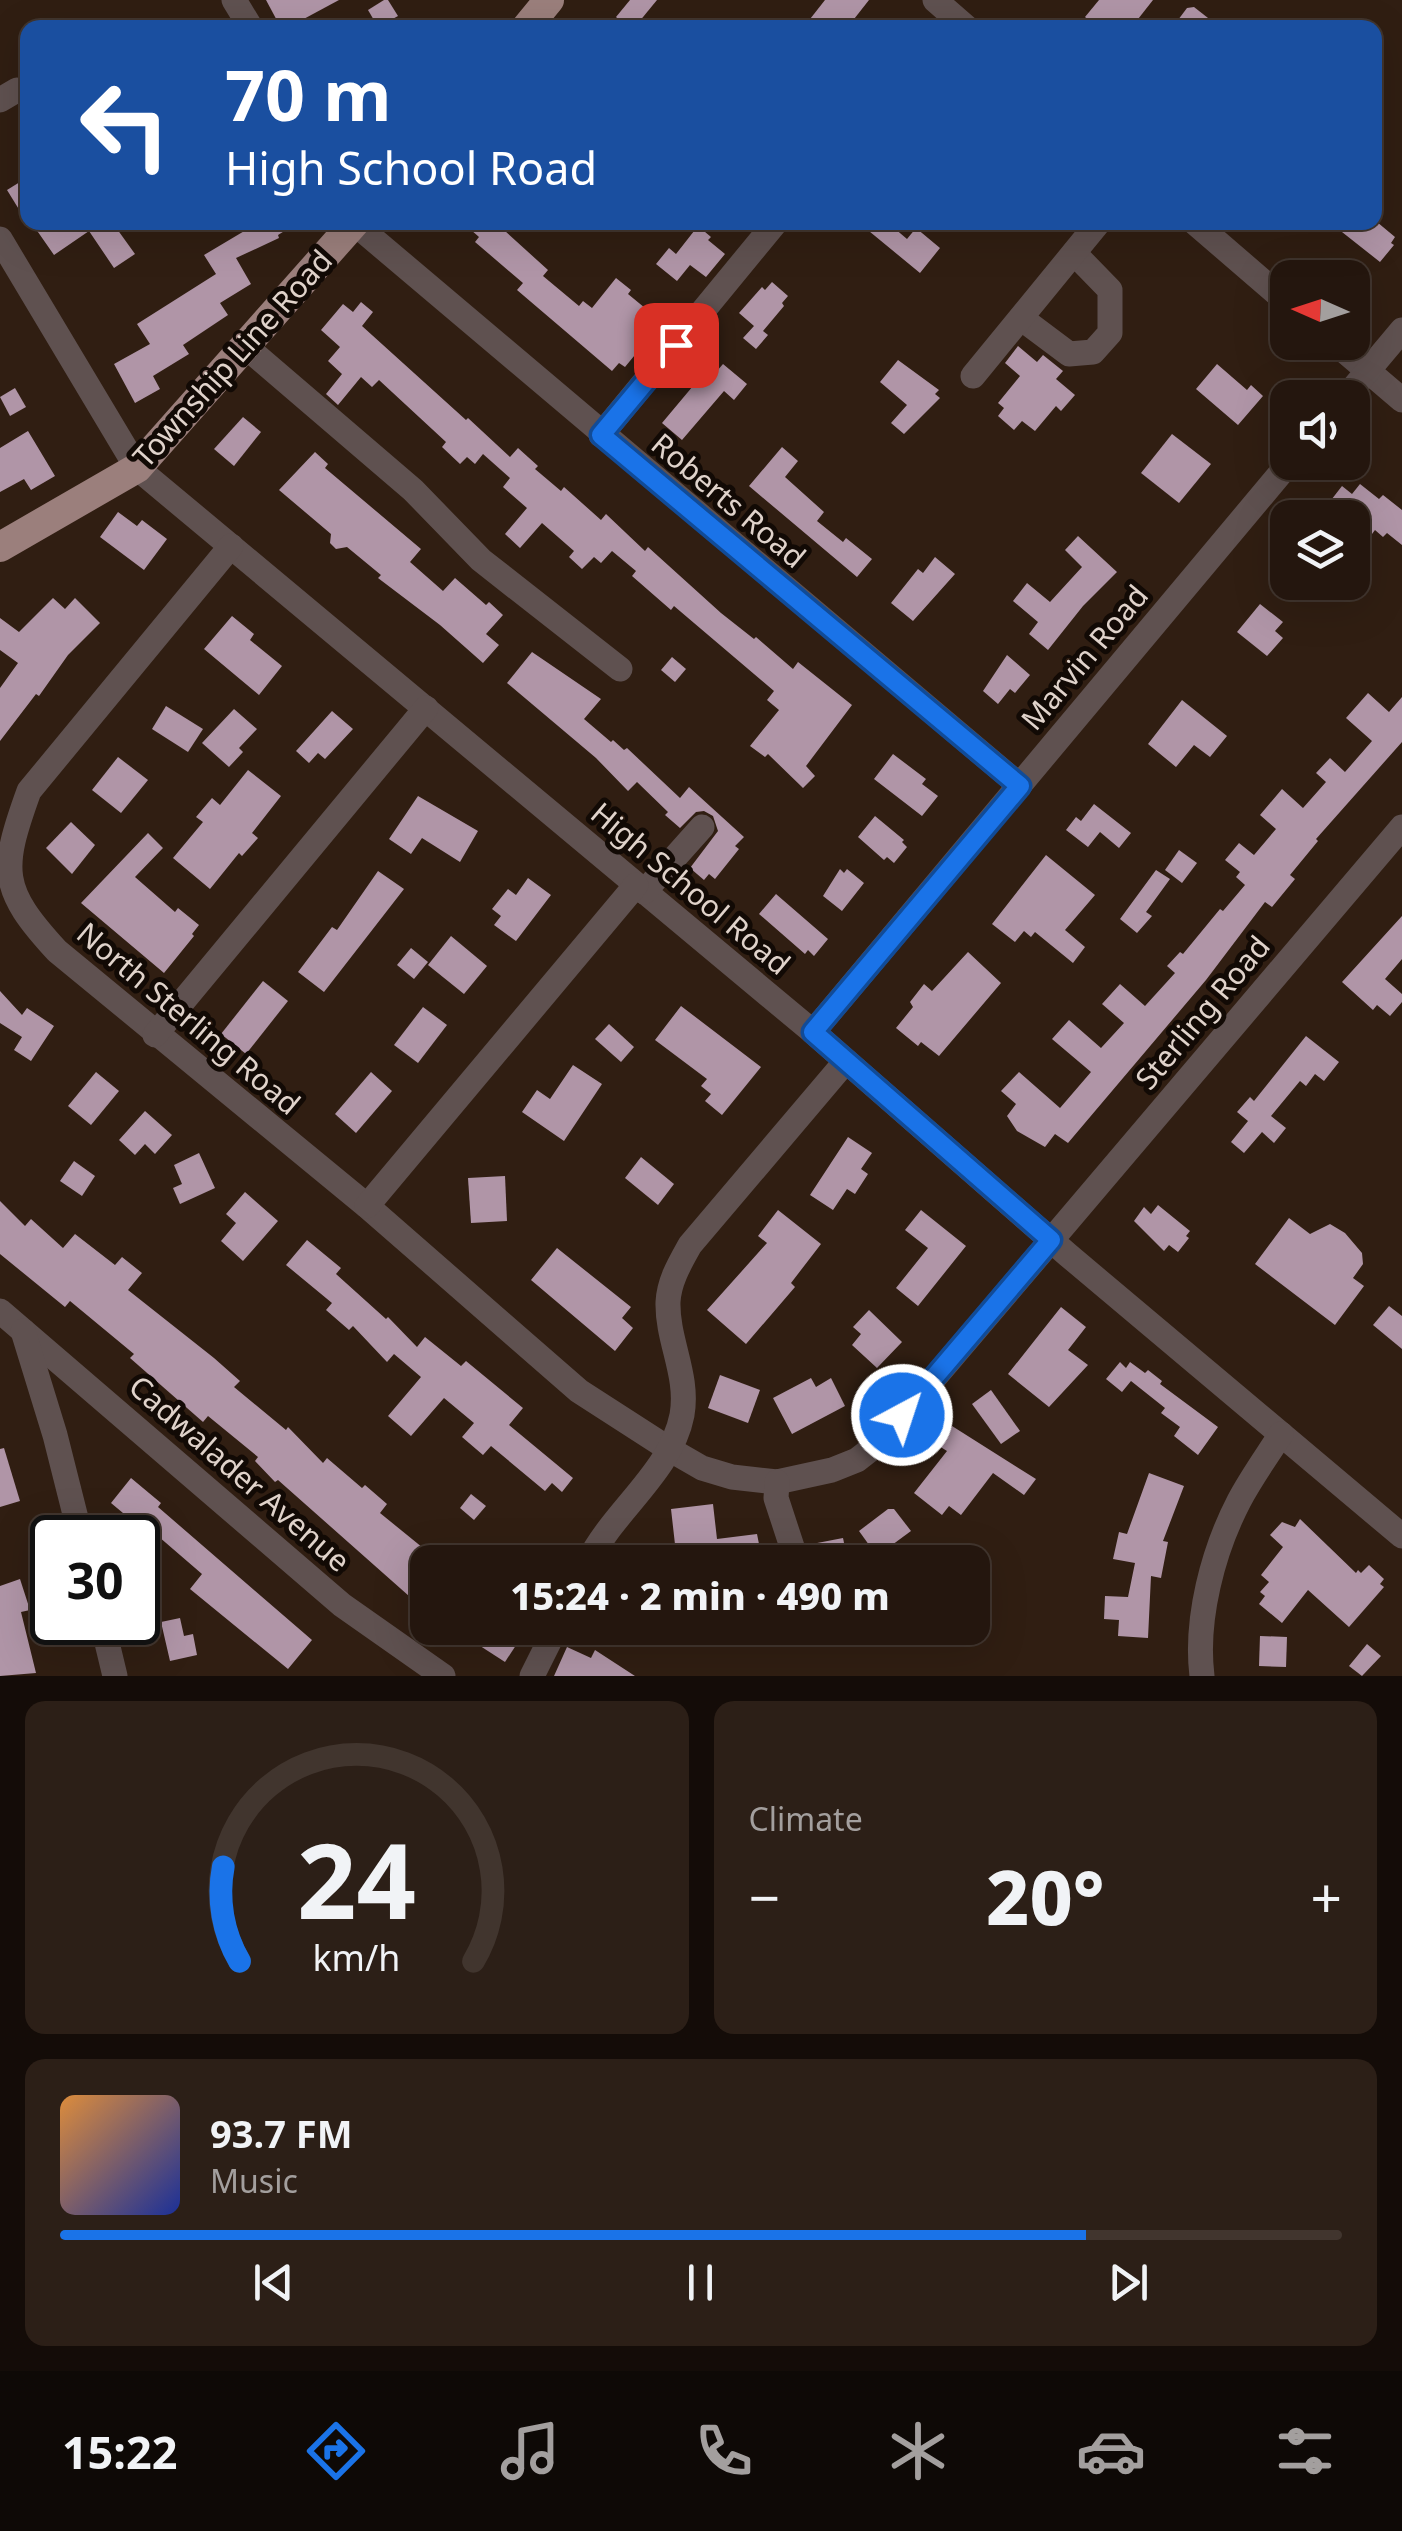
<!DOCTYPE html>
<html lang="en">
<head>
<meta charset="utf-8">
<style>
  body { margin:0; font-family:"Noto Sans",sans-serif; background:#2c1f17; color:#f1f3f6; height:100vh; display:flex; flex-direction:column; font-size:38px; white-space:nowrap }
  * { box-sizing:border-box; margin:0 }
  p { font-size:32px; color:#a39f9e }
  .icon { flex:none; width:55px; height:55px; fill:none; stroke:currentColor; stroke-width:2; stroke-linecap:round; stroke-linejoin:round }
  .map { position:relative; height:1676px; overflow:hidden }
  .details { display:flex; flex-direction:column; gap:25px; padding:25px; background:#140c08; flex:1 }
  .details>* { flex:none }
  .guide { position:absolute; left:20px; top:20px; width:1362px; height:210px; border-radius:20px; box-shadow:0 10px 40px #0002,0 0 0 2px #41352e; background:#1a4fa0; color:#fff; overflow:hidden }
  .needle { width:65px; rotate:273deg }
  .tools { position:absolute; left:1270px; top:260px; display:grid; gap:20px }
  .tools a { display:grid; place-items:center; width:100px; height:100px; border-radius:20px; background:#24160e; box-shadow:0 10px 40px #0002,0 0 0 2px #41352e; font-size:50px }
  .speed { position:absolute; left:30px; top:1515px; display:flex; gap:20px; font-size:50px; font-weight:700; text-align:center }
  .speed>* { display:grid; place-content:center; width:130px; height:130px; border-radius:50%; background:#24160e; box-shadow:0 10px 40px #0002,0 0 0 2px #41352e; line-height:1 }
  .speed .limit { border:5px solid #111; border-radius:15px; background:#fff; color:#111 }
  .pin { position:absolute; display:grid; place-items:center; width:85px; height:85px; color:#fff; margin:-42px; border-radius:20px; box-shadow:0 5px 15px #0006 }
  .me { position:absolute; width:110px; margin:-55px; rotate:40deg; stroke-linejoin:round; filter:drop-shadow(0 0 8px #0008) }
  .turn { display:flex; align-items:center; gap:35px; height:210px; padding:0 40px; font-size:45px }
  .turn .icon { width:130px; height:130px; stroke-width:2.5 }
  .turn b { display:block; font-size:70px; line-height:85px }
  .big { font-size:75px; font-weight:800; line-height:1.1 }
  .details .card { flex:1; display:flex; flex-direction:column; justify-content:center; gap:15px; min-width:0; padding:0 35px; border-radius:20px; background:#2c1f17 }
  .details .dial { align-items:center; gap:0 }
  .dial svg { height:260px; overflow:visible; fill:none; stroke:#41352e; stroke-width:7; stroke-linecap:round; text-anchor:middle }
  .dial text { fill:#f1f3f6; stroke:none }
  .song { display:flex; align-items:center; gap:30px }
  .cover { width:120px; height:120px; border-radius:15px; background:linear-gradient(135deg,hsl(30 70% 55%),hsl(230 70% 35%)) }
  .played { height:10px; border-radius:5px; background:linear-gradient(90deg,#1a73e8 80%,#41352e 80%) }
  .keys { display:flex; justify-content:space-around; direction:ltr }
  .heat { display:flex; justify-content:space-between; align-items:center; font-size:55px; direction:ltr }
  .details .tiles { flex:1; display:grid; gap:25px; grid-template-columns:1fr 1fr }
  .card:last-child { grid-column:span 2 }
  .trip { position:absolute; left:410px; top:1545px; width:580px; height:100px; border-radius:20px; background:#24160e; box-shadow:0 10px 40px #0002,0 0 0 2px #41352e; font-weight:800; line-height:100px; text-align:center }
  .tabs { display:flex; height:160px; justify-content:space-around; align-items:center; background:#0e0906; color:#a39f9e }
  .tabs .icon { width:70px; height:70px }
  .tabs .active { color:#1a73e8 }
  .tabs b { font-size:45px; color:#f1f3f6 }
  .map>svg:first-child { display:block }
  .building { fill:#b095a7 }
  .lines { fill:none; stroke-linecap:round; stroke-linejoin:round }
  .minor { stroke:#5f5150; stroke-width:25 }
  .major { stroke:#9b7f7c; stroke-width:30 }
  .route-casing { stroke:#114b97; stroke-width:25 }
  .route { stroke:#1a73e8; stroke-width:18 }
  .labels { text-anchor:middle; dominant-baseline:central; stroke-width:10; stroke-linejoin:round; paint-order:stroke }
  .street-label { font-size:30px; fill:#e0d3cb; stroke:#120a05 }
</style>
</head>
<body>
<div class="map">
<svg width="1402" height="1676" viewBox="0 0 1402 1676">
  <rect width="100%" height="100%" fill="#301e12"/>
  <g class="building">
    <path d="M266,0H339L287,28H281Z"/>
    <path d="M384,0H388L398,16L378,27L368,10Z"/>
    <path d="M630,0H657L634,28H628L616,17Z"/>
    <path d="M825,0H869L847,28H803Z"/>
    <path d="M1099,0H1153L1131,28H1098L1085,17Z"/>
    <path d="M1194,7L1208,18L1201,28H1172L1187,8Z"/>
    <path d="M28,177V224L7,190Z"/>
    <path d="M31,222H112L135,254L114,268L89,231L54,255Z"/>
    <path d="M243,222H299L278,235L279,238L236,258L251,284L220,303L228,315L183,345L189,354L153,376L160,389L135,403L114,364L150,344L137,324L216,274L204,255L246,230Z"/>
    <path d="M462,222H495L548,270L543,276L579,306L583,301L592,308L616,278L631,290L628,294L662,322L625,367L619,363L612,371L517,290L523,283L475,242L479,237Z"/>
    <path d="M858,222H887L907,239L916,228L940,248L920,273Z"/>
    <path d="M1350,222H1377L1395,237L1391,243L1394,245L1380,262L1342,232Z"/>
    <path d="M698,226L711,237L708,240L725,254L706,277L690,265L677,281L656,264L669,248L676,254Z"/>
    <path d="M772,282L788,296L782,303L784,306L763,331L768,335L756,349L743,338L754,326L739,313L762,287L765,290Z"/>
    <path d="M361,302L373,312L362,326L466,420L468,418L510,457L518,448L538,466L535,469L561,491L564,487L601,520L606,514L645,551L648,547L721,613L754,639L756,637L793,669L798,662L852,705L806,766L815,776L803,788L768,754L765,757L750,746L779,710L767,700L774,691L674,606L671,610L632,576L636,571L612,551L601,563L594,557L582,569L569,557L574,551L542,523L520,548L505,534L527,508L503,487L510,478L483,454L475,464L467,457L460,464L442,447L446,442L379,380L372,387L361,377L338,405L326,394L342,374L328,361L340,347L321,330L343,304L353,312Z"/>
    <path d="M1018,346L1037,362L1043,355L1063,371L1056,379L1075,395L1061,411L1056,406L1035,431L1022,421L1014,430L998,416L1004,408L998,403L1020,376L1005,363Z"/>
    <path d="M898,360L939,390L935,394L940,398L904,434L891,423L907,405L880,382Z"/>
    <path d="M723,364L747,384L734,400L724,391L682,440L662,423L698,380L704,386Z"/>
    <path d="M1217,364L1247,390L1251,385L1263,396L1238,425L1196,389Z"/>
    <path d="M15,388L26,407L10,416L0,397Z"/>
    <path d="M243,417L261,432L234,466L214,449Z"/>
    <path d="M28,431L55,476L31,490L24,479L0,492V448Z"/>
    <path d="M1172,434L1211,464L1179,503L1141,473Z"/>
    <path d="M782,447L798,461L785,477L824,512L817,521L843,542L846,538L872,559L857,577L749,486Z"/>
    <path d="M315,452L328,464L325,468L421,549L410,562L443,591L455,578L486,605L489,602L503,615L486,634L499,645L483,663L440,625L378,578L381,575L347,547L336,549L330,543L331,534L279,490Z"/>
    <path d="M1360,484L1379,499L1383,495L1402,510V545L1387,533L1383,537L1375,530L1369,538L1352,525V518H1344L1328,504L1342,486L1352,494Z"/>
    <path d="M118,512L137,526L142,520L167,539L144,570L100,537Z"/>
    <path d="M1078,536L1117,572L1083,606L1048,650L1029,634L1038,622L1013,601L1027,583L1050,602L1082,567L1065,550Z"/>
    <path d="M935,557L955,574L913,621L891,603L918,569L923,573Z"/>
    <path d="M53,598L65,609L75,598L100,623L68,655L39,696L36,694L0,741V688L18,663L0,650V618L19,632Z"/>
    <path d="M1260,604L1283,622L1275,631L1283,638L1267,656L1237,632Z"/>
    <path d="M232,616L254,634L250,640L282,666L259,695L204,649Z"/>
    <path d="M532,652L601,699L584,719L611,742L613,740L624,750L627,748L680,798L689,787L744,837L735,846L739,849L715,879L709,874L704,880L690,868L718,831L713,816L704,811L696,812L680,828L665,815L668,812L637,782L628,791L596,758L507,683Z"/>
    <path d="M1007,655L1030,675L1015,693L1010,689L998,704L983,691Z"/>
    <path d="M672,657L686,669L675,682L661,670Z"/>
    <path d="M1368,693L1389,712L1402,697V742L1316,839L1318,841L1290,875L1295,879L1272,907L1265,902L1206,980L1068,1143L1055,1134L1045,1147L1017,1131L1007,1116L1016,1104L1001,1091L1019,1072L1060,1108L1091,1072L1052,1039L1069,1020L1101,1048L1124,1023L1102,1004L1120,984L1145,1006L1175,973L1167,966L1180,952L1183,954L1220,909L1223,911L1245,885L1236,877L1240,872L1225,860L1239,843L1254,855L1276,829L1260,815L1282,789L1303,808L1326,782L1316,773L1330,758L1345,772L1372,741L1346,718Z"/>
    <path d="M1182,700L1227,736L1210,757L1194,745L1176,767L1148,744Z"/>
    <path d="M166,706L203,729L188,752L152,729Z"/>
    <path d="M234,709L257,729L239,748L243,752L229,767L202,743Z"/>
    <path d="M332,711L353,729L325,759L318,753L309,763L296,751Z"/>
    <path d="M893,754L926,779L922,784L938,796L922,816L874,779Z"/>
    <path d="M118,757L148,780L121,813L92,790Z"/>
    <path d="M248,770L281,796L252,833L258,838L242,856L239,853L210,889L173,858L203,822L196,817L212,798L220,805Z"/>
    <path d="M418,796L478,831L460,862L422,838L411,854L389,839Z"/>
    <path d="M1094,804L1131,833L1119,848L1100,832L1088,847L1066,830L1076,817L1081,821Z"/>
    <path d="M875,816L904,840L902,842L907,847L894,863L887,857L884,860L858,837Z"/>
    <path d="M71,822L95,845L72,874L46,848Z"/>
    <path d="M148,833L163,848L135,877L175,912L178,908L199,925L192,934L194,936L164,973L81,903Z"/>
    <path d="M1179,850L1197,863L1182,883L1165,870Z"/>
    <path d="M1046,855L1095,895L1065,930L1085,947L1073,963L1035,932L1031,937L1024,931L1015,942L992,924Z"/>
    <path d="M840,869L844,873L847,869L864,883L842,911L823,896Z"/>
    <path d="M1156,870L1170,879L1146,912L1152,916L1137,933L1120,919Z"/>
    <path d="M378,871L404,889L324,992L298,972L332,927L337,930Z"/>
    <path d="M528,878L551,895L516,941L494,925L501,916L492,909L508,889L516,895Z"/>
    <path d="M776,894L828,939L814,956L808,950L805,954L759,914Z"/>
    <path d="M1402,916V959L1385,979L1402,994V1002L1390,1016L1377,1005L1373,1010L1342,982Z"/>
    <path d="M451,936L487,966L464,994L428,965Z"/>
    <path d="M411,948L428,962L414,979L397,965Z"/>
    <path d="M968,952L1001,983L939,1056L921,1042L918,1046L896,1028L913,1007L910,1002L924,984L932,991Z"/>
    <path d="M263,981L288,1001L246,1054L221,1034Z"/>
    <path d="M0,991L22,1015L27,1008L54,1026L31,1061L14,1050L22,1037L0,1023Z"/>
    <path d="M681,1006L761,1067L722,1115L705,1101L711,1094L701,1086L707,1079L655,1040Z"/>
    <path d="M423,1007L447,1025L418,1063L394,1045Z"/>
    <path d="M609,1024L634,1047L621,1062L595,1039Z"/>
    <path d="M1306,1036L1339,1062L1324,1081L1315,1074L1306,1086L1300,1081L1271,1116L1286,1128L1274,1143L1262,1132L1244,1153L1231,1142L1248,1121L1237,1112L1250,1097L1254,1101Z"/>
    <path d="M573,1065L602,1084L564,1141L522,1112L537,1090L550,1099Z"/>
    <path d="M96,1072L119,1091L91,1125L68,1106Z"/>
    <path d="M371,1072L392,1091L356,1133L335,1114Z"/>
    <path d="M145,1111L172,1135L155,1154L145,1144L135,1155L119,1140Z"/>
    <path d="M848,1137L872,1153L861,1169L868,1174L855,1194L847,1189L833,1210L810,1195Z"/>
    <path d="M199,1153L215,1188L180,1204L173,1188L182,1184L174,1165Z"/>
    <path d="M641,1157L674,1184L658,1205L625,1178Z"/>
    <path d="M74,1161L95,1176L82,1196L60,1181Z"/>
    <path d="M505,1176L507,1221L471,1223L468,1178Z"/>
    <path d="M245,1192L278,1221L243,1261L221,1241L236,1223L226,1214Z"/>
    <path d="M0,1201L25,1226L31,1219L63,1248L75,1234L115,1265L122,1257L142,1273L128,1290L214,1358L240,1381L234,1387L286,1430L288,1427L323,1463L327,1458L362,1488L365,1485L387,1504L380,1513L428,1552V1593L418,1604L278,1480L275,1482L255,1461L258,1457L208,1416L203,1422L130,1358L134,1354L70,1301L65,1307L0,1254Z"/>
    <path d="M1158,1205L1190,1231L1186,1236L1189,1238L1178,1252L1169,1245L1164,1251L1134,1221L1144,1207L1151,1214Z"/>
    <path d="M778,1210L821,1244L791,1283L795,1287L746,1344L707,1310L767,1243L758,1236Z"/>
    <path d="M921,1210L966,1246L918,1306L896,1288L928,1248L905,1230Z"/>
    <path d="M1289,1218L1310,1234L1330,1224L1345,1233L1362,1253L1363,1264L1353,1278L1364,1286L1335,1325L1255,1264Z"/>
    <path d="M307,1240L341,1268L336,1274L386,1319L388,1317L417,1347L425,1337L461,1366L466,1361L523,1408L509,1425L573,1478L562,1492L552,1483L545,1491L491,1446L483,1455L462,1437L474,1423L444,1398L411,1436L388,1416L421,1377L394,1354L387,1362L353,1326L349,1330L326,1310L332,1303L286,1265Z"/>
    <path d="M557,1248L631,1307L622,1318L633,1328L615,1351L531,1280Z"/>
    <path d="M1389,1306L1402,1316V1349L1373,1325Z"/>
    <path d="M1061,1307L1086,1327L1068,1350L1088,1365L1049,1407L1008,1374Z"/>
    <path d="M869,1310L902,1342L877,1368L852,1345L861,1334L853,1327Z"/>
    <path d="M1120,1362L1126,1368L1130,1362L1145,1373L1148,1370L1162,1381L1160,1384L1218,1427L1198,1455L1174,1436L1180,1427L1161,1413L1165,1408L1131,1381L1122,1392L1106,1379Z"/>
    <path d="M720,1375L760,1390L748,1423L708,1408Z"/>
    <path d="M811,1378L816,1387L831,1378L845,1406L792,1434L773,1398Z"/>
    <path d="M991,1390L1020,1431L1001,1444L972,1404Z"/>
    <path d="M952,1426L1036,1479L1024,1495L993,1473L961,1515L949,1506L942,1515L914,1493L947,1451L939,1446Z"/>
    <path d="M4,1448L20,1501L0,1507V1449Z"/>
    <path d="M1149,1473L1184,1486L1163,1541L1168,1542L1161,1578L1151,1576L1148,1638L1118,1636L1119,1620L1104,1619L1105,1596L1128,1597L1135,1563L1113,1559L1119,1532L1127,1534Z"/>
    <path d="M131,1478L161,1503L158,1507L312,1640L288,1669L190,1589L202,1574L144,1524L141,1528L111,1503Z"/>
    <path d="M471,1494L486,1506L474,1520L460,1508Z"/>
    <path d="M713,1504L717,1539L757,1534L759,1544L773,1543L775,1562H677L671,1509Z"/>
    <path d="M888,1509H894L911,1531L877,1556L859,1531Z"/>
    <path d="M1300,1519L1356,1573L1358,1570L1361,1573L1369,1565L1384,1579L1380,1584L1384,1587L1349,1627L1308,1590L1282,1623L1259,1604L1265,1596L1260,1592L1269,1582L1261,1575L1283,1547L1270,1535L1282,1522L1295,1527Z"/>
    <path d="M843,1538L848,1562H815L812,1544Z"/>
    <path d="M20,1579L30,1610L21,1612L36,1673L0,1676V1586Z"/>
    <path d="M180,1618L184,1636L193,1634L197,1655L170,1661L161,1622Z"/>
    <path d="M483,1628H508L522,1636L505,1662L474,1642Z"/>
    <path d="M1260,1636L1287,1637L1286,1667L1259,1666Z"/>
    <path d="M1367,1644L1381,1656L1362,1676L1349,1666Z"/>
    <path d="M567,1647L591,1658L595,1650L635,1676H554Z"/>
  </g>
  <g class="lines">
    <g class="minor">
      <path d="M234,0L251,28"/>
      <path d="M935,0L967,28"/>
      <path d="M0,100L17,90"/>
      <path d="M1194,222L1288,303"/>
      <path d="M354,223L1019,785"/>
      <path d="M0,239L137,468L813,1032L1068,1255L1402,1536"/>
      <path d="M1021,318L1069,354L1093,352L1110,333V290L1074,253"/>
      <path d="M1334,342L1402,400"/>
      <path d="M245,346L413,490L481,560L620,669"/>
      <path d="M973,376L1099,222"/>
      <path d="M1345,398L1402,330"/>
      <path d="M601,435L776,222"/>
      <path d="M231,546L29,791C0,871 0,889 57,951L367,1206L579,1391L669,1449L702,1468L732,1477L777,1482L832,1470L857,1460L880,1442L1402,827"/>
      <path d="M644,892L702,827"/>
      <path d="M813,1032L1290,462"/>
      <path d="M155,1035L426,708"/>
      <path d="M367,1206L636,885"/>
      <path d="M0,1311L342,1605L443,1676"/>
      <path d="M23,1331L55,1435L81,1538"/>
      <path d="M777,1482L776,1498L797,1562"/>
      <path d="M588,1562C613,1511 671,1472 682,1415C689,1375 667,1341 668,1302C669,1281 680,1263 690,1245L846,1061"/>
      <path d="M102,1622L115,1676"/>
      <path d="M532,1676L556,1628"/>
      <path d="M1202,1676C1195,1619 1213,1551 1239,1501C1251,1478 1267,1456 1281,1434"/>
    </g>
    <g class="major">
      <path d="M526,28L549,0"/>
      <path d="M0,547L137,468L355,222"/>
    </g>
  </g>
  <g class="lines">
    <g class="route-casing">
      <path id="route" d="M676,345L601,435L1020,786L813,1032L1051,1240L902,1415"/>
    </g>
    <use href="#route" class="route"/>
  </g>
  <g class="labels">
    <g class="street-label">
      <text transform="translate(232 358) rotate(-48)">Township Line Road</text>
      <text transform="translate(729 500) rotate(40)">Roberts Road</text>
      <text transform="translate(1084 657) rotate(-50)">Marvin Road</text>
      <text transform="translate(691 888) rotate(40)">High School Road</text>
      <text transform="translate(1202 1012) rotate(-50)">Sterling Road</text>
      <text transform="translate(189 1018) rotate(40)">North Sterling Road</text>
      <text transform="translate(240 1473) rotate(41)">Cadwalader Avenue</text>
    </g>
  </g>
</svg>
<div class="tools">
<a><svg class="needle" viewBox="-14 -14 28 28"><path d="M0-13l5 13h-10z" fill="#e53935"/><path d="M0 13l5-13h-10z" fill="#a39f9e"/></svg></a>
<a><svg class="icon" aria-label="sound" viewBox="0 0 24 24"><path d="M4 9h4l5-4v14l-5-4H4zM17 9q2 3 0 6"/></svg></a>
<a><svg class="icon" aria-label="layers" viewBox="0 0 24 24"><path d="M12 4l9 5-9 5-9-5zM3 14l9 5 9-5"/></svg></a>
</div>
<div class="speed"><div class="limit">30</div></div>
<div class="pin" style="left:676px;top:345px;background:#d93025"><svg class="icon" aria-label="arrive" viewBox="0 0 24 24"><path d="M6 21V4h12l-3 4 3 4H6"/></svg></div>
<svg class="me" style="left:902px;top:1415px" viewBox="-20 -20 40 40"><circle r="17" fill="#1a73e8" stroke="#fff" stroke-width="3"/><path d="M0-11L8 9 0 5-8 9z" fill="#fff"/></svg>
<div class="trip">15:24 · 2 min · 490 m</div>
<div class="guide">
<div class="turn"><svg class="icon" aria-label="left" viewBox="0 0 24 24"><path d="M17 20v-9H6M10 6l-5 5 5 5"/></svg><div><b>70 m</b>High School Road</div></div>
</div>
</div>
<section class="details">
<div class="tiles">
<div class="card dial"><svg viewBox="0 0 100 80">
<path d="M14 69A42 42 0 1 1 86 69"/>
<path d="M14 69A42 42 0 0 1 9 40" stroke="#1a73e8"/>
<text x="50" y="56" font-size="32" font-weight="700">24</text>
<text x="50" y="72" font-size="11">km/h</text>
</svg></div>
<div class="card"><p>Climate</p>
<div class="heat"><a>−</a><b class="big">20°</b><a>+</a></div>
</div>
<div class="card">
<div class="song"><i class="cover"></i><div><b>93.7 FM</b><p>Music</p></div></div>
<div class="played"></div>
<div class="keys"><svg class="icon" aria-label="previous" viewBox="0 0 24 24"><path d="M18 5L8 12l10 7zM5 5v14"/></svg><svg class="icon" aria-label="pause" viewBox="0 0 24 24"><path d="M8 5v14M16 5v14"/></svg><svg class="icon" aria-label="next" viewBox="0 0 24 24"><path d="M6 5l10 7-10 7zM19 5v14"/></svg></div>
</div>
</div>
</section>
<nav class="tabs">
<b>15:22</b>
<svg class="icon active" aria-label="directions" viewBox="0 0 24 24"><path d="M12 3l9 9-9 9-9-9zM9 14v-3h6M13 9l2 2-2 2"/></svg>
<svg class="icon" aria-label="music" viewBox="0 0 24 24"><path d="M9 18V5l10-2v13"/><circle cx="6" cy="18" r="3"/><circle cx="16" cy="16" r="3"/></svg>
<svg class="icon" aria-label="phone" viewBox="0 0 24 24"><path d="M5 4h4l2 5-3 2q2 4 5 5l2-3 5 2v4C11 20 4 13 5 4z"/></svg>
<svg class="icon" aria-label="climate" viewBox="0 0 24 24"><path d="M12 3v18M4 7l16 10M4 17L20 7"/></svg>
<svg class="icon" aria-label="car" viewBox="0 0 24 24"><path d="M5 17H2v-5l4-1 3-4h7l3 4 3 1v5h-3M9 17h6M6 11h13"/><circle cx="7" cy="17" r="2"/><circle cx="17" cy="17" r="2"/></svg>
<svg class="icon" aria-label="filters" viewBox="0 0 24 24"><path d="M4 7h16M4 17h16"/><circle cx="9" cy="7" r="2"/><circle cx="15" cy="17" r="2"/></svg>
</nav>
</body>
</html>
